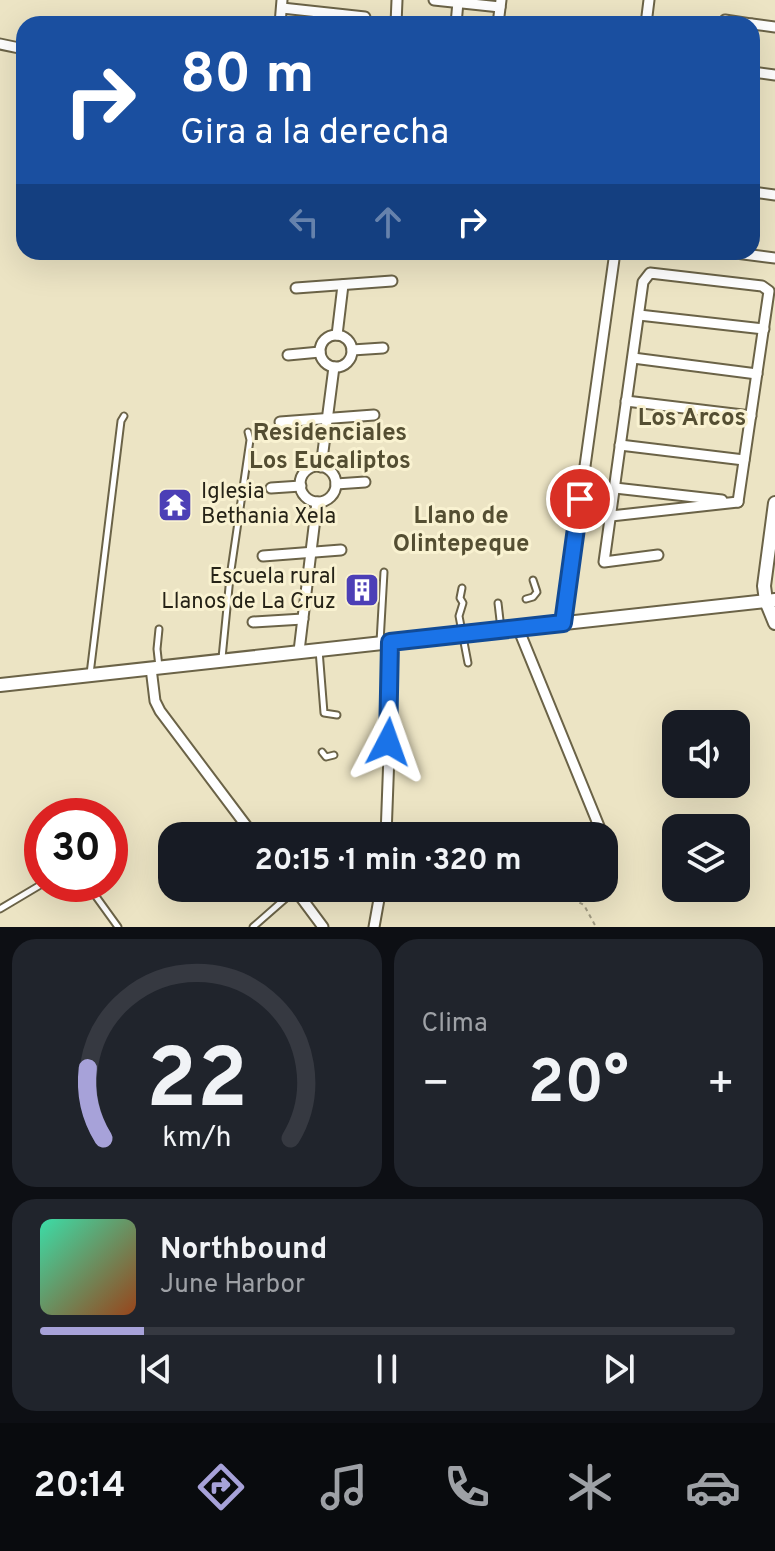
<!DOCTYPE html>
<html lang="es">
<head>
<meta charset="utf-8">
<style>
  body { margin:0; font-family:Overpass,sans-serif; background:#20242c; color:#f1f3f6; height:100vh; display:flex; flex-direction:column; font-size:30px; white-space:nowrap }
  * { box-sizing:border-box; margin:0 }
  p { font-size:26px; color:#9ea1a6 }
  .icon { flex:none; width:44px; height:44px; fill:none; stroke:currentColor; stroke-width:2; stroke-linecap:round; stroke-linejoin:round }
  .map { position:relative; height:927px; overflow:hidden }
  .sheet { display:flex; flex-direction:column; gap:12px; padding:12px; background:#0d0f14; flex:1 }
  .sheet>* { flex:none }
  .hud { position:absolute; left:16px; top:16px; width:744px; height:244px; border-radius:24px; box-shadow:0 8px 32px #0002; background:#1a4fa0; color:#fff; overflow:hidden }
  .controls { position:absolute; left:662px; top:710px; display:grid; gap:16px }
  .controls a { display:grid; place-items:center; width:88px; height:88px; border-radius:16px; background:#171b24; box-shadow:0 8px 32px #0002; font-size:40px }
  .speed { position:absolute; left:24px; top:798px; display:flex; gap:16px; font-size:40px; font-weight:700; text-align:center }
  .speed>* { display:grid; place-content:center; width:104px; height:104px; border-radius:50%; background:#171b24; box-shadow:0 8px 32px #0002; line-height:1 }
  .speed .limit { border:12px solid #d22; background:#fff; color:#111 }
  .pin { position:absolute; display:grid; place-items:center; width:68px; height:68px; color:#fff; margin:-34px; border:4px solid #fff; border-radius:50%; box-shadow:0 2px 8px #0007 }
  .me { position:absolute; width:88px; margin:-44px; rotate:4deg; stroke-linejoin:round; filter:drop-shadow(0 0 6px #0008) }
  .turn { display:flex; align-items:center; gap:28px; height:168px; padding:0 32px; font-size:36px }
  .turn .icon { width:104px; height:104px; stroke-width:2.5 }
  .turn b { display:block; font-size:56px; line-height:68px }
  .lanes { display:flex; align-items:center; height:76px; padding:0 32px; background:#0003; justify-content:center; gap:40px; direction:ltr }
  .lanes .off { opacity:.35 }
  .big { font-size:60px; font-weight:700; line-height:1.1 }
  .sheet .tile { flex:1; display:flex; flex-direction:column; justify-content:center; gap:12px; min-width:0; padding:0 28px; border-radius:24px; background:#20242c }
  .sheet .dial { align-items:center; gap:0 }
  .dial svg { height:208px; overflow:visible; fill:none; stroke:#363941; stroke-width:7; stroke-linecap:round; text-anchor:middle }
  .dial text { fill:#f1f3f6; stroke:none }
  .song { display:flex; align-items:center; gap:24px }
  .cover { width:96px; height:96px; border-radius:12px; background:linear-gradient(135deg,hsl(160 70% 55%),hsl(20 70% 35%)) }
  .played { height:8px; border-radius:4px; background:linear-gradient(90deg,#a7a2d9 15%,#363941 15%) }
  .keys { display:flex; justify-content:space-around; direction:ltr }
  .heat { display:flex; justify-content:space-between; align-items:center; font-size:44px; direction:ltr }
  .sheet .tiles { flex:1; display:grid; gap:12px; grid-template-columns:1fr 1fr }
  .tile:last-child { grid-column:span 2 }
  .trip { position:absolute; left:158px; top:822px; width:460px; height:80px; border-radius:24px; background:#171b24; box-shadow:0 8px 32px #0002; font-weight:700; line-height:80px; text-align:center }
  .tab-bar { display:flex; height:128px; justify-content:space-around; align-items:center; background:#090b0e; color:#9ea1a6 }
  .tab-bar .icon { width:56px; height:56px }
  .tab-bar .current { color:#a7a2d9 }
  .tab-bar b { font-size:36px; color:#f1f3f6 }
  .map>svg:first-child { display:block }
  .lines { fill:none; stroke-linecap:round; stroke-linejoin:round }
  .lane-casing { stroke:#6b6347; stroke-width:9 }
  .street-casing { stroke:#6b6347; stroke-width:13 }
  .secondary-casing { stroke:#6b6347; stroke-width:16 }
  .path { stroke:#a19b82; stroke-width:2; stroke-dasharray:4 4; stroke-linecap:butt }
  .lane { stroke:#fff; stroke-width:5 }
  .street { stroke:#fff; stroke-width:9 }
  .secondary { stroke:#fff; stroke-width:12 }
  .route-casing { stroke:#114b97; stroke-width:20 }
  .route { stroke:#1a73e8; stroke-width:14 }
  .labels { text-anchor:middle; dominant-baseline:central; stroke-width:6; stroke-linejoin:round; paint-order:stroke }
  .poi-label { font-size:22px; fill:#262317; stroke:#f9f2d1; text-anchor:start }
  .neighbourhood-label { font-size:24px; font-weight:bold; fill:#544e32; stroke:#f9f2d1 }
</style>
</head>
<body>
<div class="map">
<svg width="775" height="927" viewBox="0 0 775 927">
  <rect width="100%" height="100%" fill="#ece4c4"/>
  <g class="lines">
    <g class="lane-casing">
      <g id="lane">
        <path d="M462,588L460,598L463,603L459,616L468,663"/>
        <path d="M526,599L533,597L537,592L533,580"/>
        <path d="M498,603L501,629"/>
        <path d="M159,629L157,649L159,667"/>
        <path d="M380,642L384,572"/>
        <path d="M319,650L324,713L337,715"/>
        <path d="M222,658L230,577L250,440L248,432"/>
        <path d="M90,674L121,421L124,416"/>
        <path d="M322,752L326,757L334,755"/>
        <path d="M87,884L118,927"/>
        <path d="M0,909L42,884"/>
        <path d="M253,927L294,891"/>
      </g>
    </g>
    <g class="street-casing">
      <g id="street">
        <path d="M434,0L500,7"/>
        <path d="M282,8L365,17"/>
        <path d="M725,20L751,24"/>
        <path d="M280,24L282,0"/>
        <path d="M396,24L397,0"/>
        <path d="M456,24L458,2"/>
        <path d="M498,24L501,0"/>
        <path d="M646,24L649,0"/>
        <path d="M752,24L775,27"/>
        <path d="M0,44L24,49"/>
        <path d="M752,72L775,75"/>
        <path d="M752,192L775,195"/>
        <path d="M728,252L775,258"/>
        <path d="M296,288L392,281"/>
        <path d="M639,315L764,329"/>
        <path d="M337,335L343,285"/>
        <circle cx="336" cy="351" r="16"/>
        <path d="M352,350L383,348"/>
        <path d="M288,355L320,352"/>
        <path d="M633,358L757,374"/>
        <path d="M626,401L751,416"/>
        <path d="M280,422L374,415"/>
        <path d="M620,445L744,460"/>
        <circle cx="318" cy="484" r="18"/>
        <path d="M321,467L334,367"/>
        <path d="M336,484L365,482"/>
        <path d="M271,488L301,486"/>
        <path d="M615,488L722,500"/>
        <path d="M611,516L738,502"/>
        <path d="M658,555L604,562L643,282L650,273L762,286L769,291L738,502"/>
        <path d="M263,556L341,550"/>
        <path d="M253,622L303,619"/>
        <path d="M563,623L615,252"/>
        <path d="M518,628L603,836"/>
        <path d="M299,651L317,502"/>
        <path d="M151,668L155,701L160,711L254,836"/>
        <path d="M386,836L391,700L390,642"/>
        <path d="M604,838L608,848"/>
        <path d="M294,888L323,927"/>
        <path d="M374,927L381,888"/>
      </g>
    </g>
    <g class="secondary-casing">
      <g id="secondary">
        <path d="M775,503L764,586L766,601L775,623"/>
        <path d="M0,685L775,600"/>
      </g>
    </g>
    <path class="path" d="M389,888C449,896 511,887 571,898L584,905L596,927"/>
    <use href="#lane" class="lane"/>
    <use href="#street" class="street"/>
    <use href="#secondary" class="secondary"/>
  </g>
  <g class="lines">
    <g class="route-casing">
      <path id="route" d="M388,742L390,642L563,623L580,499"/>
    </g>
    <use href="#route" class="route"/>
  </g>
  <defs>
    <g id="temple-square" transform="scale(1.8)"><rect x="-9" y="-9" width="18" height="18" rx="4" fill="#4c3fb6" stroke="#f9f2d1"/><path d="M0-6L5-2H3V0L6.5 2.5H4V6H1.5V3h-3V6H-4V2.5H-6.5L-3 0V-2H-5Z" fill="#fff"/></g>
    <g id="building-square" transform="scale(1.8)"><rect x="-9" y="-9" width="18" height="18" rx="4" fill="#4c3fb6" stroke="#f9f2d1"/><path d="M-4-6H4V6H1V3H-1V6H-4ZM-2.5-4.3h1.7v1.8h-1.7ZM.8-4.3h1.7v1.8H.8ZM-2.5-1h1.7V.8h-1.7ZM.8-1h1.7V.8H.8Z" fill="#fff"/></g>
  </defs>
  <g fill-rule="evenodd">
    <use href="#temple-square" x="175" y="505"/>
    <use href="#building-square" x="362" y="590"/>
  </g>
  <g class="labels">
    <g class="poi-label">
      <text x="201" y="492">Iglesia<tspan x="201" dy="25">Bethania Xela</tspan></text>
      <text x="336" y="577" text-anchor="end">Escuela rural<tspan x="336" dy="25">Llanos de La Cruz</tspan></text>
    </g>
    <g class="neighbourhood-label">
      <text x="692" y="419">Los Arcos</text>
      <text x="330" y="434">Residenciales<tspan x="330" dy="28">Los Eucaliptos</tspan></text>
      <text x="461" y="517">Llano de<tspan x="461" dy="28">Olintepeque</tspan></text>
    </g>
  </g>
</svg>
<div class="controls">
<a><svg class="icon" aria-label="sound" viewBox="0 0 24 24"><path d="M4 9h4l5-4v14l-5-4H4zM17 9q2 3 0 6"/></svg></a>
<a><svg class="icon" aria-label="layers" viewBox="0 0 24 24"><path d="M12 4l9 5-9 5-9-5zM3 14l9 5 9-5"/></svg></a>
</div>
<div class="speed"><div class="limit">30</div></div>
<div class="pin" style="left:580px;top:499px;background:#d93025"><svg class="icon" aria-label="arrive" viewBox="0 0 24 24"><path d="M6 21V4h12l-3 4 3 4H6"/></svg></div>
<svg class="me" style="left:388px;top:742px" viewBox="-20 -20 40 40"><path d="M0-17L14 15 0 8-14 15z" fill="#1a73e8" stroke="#fff" stroke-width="4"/></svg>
<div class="trip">20:15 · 1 min · 320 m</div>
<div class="hud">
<div class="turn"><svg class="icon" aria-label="right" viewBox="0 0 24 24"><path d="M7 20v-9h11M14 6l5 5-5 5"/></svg><div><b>80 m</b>Gira a la derecha</div></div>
<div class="lanes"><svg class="icon off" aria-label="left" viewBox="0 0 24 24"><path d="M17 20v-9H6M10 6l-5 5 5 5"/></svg><svg class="icon off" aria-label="ahead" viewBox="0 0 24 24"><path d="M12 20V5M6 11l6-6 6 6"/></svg><svg class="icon" aria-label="right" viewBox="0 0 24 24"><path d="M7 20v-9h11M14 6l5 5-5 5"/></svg></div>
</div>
</div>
<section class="sheet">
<div class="tiles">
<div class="tile dial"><svg viewBox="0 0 100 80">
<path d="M14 69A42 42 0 1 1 86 69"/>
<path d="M14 69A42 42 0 0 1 8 42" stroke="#a7a2d9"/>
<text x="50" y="56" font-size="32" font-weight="700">22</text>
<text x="50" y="72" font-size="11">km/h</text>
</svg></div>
<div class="tile"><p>Clima</p>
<div class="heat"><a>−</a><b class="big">20°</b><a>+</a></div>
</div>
<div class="tile">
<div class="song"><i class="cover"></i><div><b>Northbound</b><p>June Harbor</p></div></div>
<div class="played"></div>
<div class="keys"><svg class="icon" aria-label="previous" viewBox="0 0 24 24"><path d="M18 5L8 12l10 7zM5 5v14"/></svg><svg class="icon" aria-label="pause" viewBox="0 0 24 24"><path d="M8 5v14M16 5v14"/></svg><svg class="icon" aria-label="next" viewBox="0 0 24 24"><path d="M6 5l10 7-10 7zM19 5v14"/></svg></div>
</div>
</div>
</section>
<nav class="tab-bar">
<b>20:14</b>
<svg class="icon current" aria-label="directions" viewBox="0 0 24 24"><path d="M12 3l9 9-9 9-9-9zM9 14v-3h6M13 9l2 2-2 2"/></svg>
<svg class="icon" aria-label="music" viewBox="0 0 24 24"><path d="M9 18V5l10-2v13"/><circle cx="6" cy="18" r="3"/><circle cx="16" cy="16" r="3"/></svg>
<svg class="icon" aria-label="phone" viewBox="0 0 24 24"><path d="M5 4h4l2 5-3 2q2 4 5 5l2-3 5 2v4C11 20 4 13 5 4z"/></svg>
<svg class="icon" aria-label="climate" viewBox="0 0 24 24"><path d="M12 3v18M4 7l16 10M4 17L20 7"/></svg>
<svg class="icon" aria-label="car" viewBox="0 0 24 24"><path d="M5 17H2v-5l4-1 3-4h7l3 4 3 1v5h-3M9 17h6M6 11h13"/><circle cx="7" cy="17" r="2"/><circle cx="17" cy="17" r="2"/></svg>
</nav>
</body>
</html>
